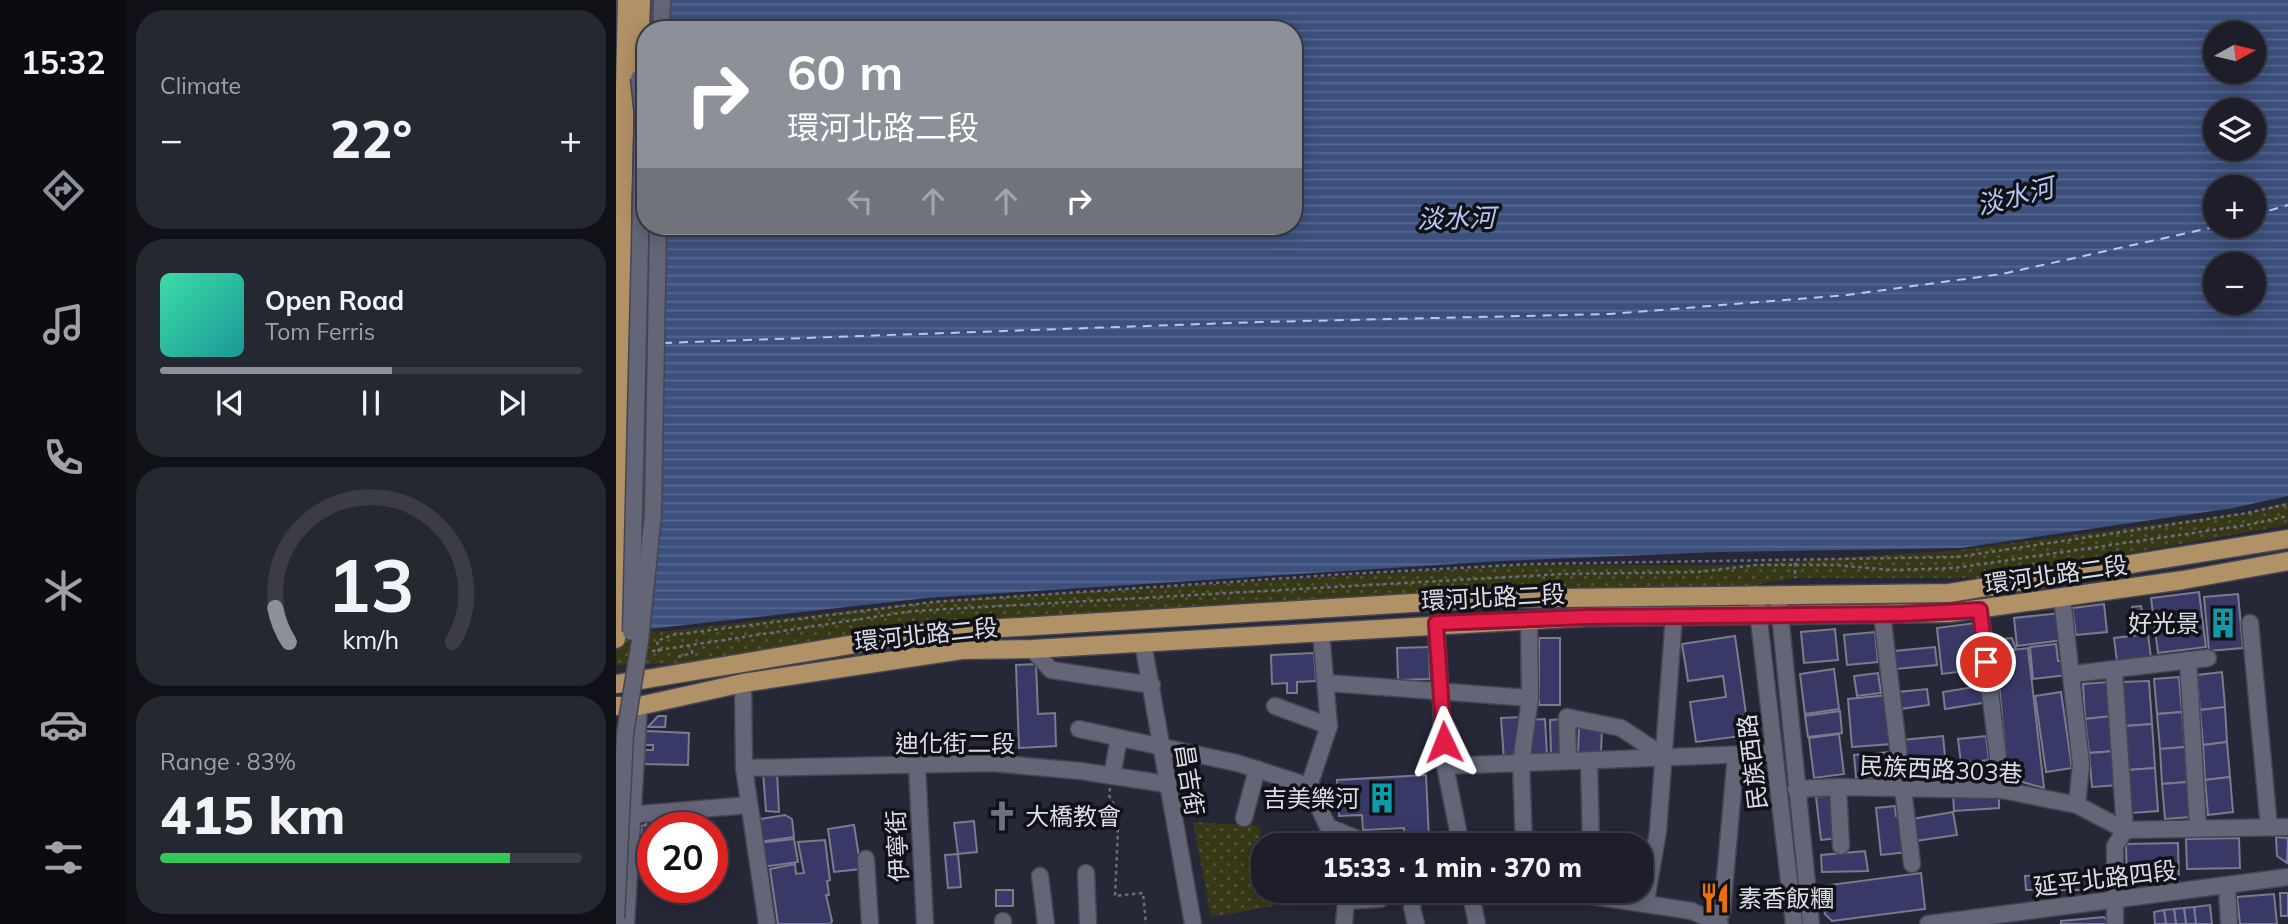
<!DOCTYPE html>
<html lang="en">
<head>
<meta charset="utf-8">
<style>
  body { margin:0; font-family:Mulish,"Noto Sans TC",sans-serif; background:#252731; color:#f1f3f6; height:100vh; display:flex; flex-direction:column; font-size:26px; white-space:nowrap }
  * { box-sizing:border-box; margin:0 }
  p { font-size:23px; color:#a0a2a8 }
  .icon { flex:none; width:38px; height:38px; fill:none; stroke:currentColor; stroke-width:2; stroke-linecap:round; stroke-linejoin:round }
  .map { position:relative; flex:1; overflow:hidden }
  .drawer { display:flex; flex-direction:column; gap:10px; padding:10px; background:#101017; width:490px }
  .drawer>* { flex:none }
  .guide { position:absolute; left:21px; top:21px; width:665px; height:214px; border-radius:28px; box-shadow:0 4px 18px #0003,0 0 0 2px #3b3c46; background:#8c9099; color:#fff; overflow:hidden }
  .needle { width:46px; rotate:82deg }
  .tools { position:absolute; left:1587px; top:21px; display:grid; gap:14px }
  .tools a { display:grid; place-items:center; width:63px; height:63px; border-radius:50%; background:#1d1e29; box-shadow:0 4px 18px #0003,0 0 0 2px #3b3c46; font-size:35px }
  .speed { position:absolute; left:21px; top:812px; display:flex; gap:14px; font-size:35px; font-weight:700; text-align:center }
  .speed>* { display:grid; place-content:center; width:91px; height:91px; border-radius:50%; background:#1d1e29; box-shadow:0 4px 18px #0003,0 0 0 2px #3b3c46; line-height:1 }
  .speed .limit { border:10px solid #d22; background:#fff; color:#111 }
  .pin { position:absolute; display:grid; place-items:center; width:60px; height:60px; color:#fff; margin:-30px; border:4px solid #fff; border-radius:50%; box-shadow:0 2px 7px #0007 }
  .me { position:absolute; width:77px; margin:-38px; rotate:358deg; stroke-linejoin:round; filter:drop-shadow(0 0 5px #0008) }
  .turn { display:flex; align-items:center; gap:24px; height:147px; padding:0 35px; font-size:32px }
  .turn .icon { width:91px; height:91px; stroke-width:2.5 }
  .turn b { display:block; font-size:49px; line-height:60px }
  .lanes { display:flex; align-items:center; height:66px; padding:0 35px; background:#0003; justify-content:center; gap:35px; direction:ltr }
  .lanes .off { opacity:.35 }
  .big { font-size:52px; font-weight:800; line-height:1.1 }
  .drawer .tile { flex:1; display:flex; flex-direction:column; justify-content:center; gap:10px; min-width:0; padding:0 24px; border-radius:28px; background:#252731 }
  .drawer .dial { align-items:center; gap:0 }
  .dial svg { height:182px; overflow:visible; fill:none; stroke:#3b3c46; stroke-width:7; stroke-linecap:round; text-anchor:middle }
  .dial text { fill:#f1f3f6; stroke:none }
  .song { display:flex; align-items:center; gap:21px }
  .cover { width:84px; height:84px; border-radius:10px; background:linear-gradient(135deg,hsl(160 70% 55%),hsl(180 70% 35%)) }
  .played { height:7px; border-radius:4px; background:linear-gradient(90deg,#8c9099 55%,#3b3c46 55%) }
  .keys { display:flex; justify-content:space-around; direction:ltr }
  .heat { display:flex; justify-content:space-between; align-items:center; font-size:38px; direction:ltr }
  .charge { height:10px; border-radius:5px; background:linear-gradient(90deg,#34c759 83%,#3b3c46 0) }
  .trip { position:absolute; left:635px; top:833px; width:402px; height:70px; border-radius:28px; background:#1d1e29; box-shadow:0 4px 18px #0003,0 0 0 2px #3b3c46; font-weight:800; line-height:70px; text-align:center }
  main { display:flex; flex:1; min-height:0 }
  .tabs { display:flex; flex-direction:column; width:126px; justify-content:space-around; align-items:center; background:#0c0c10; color:#a0a2a8 }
  .tabs .icon { width:49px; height:49px }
  .tabs .selected { color:#8c9099 }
  .tabs b { font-size:32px; color:#f1f3f6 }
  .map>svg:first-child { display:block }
  .grass { fill:url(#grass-dots) }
  .water { fill:url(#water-rules); fill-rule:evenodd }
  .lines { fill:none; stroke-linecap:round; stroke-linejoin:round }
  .ferry { stroke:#b3c8f3; stroke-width:2; stroke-dasharray:9 7; stroke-linecap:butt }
  .building { fill:#393967; stroke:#7a7b8d; stroke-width:2 }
  .minor-casing { stroke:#454552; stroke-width:19 }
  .major-casing { stroke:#454552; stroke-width:21 }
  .path { stroke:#6c6d7b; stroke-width:2.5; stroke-dasharray:3.5 3.5; stroke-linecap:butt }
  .minor { stroke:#646577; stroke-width:16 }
  .major { stroke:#b19166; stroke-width:18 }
  .minor-bridge-casing { stroke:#454552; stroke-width:19; stroke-linecap:butt }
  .minor-bridge { stroke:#646577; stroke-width:16 }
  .route-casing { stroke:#92132f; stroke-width:18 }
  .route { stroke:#e11d48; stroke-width:12 }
  .labels { text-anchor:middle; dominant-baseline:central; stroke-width:7; stroke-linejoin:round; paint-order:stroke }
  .street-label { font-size:24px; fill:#dcdde7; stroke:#111118 }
  .poi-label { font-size:24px; fill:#dcdde7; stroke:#111118; text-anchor:end }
  .water-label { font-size:26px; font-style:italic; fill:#b3c8f3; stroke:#111118 }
</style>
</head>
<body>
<main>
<nav class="tabs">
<b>15:32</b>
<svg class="icon selected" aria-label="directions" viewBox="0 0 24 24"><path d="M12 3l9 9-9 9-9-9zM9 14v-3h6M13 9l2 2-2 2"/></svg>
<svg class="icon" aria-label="music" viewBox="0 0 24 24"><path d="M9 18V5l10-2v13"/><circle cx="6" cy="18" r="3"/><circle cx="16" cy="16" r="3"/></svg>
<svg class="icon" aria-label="phone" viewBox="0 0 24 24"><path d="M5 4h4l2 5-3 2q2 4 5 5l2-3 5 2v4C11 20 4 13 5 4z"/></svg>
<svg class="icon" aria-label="climate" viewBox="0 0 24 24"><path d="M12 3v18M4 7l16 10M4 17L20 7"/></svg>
<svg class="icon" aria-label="car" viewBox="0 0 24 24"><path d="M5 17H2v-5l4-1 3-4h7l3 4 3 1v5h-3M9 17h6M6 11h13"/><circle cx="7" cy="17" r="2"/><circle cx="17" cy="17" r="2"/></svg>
<svg class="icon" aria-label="filters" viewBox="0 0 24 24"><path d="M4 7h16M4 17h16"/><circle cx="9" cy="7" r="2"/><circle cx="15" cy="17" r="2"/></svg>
</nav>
<section class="drawer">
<div class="tile"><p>Climate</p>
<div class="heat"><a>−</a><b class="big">22°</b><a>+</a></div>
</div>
<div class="tile">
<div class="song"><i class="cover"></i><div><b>Open Road</b><p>Tom Ferris</p></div></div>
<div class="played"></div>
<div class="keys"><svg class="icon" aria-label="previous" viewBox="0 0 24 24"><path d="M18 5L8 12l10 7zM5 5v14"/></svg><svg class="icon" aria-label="pause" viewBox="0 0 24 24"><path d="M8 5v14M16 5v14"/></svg><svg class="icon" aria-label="next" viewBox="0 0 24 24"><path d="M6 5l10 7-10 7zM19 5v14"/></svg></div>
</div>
<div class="tile dial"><svg viewBox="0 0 100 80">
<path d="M14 69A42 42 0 1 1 86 69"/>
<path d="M14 69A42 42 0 0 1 8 54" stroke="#8c9099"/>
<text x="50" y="56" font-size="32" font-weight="700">13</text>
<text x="50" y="72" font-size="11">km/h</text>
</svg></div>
<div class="tile"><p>Range · 83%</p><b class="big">415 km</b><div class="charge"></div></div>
</section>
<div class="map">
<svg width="1672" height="924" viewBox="0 0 1672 924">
  <defs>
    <pattern id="grass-dots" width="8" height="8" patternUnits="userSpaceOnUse" patternTransform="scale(1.75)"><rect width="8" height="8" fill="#373816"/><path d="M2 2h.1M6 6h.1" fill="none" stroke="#535438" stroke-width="1.8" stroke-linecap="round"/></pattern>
    <pattern id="water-rules" width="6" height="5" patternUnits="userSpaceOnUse" patternTransform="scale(1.75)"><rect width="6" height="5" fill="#3c507d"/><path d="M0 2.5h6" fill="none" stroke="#58698f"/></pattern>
  </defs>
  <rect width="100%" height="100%" fill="#272837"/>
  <g class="grass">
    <path d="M1672,502V525L1372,578H1179L1121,588L309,628L54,664L0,665V632L52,631L319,601L909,565H1125L1343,550L1634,512Z"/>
    <path d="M577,822L644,826L648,891H654L657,906L595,917Z"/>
  </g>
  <path class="water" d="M0,0H1672V496L1617,508L1345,548L1102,552L884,561L311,598L33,629H0ZM30,30H677V226H30ZM1600,33H1638V72H1600ZM1600,110H1638V149H1600ZM1600,187H1638V226H1600ZM1600,264H1638V303H1600Z"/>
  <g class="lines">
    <g class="ferry">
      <path d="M1638,215L1672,205"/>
      <path d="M47,343L644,322L994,314L1231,295L1386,274L1603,226"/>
    </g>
  </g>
  <g class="building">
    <path d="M1583,592L1590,647L1542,653L1535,598Z"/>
    <path d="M1622,594L1627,648L1593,651L1588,597Z"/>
    <path d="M1488,604L1491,632L1460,635L1456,608Z"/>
    <path d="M1525,606L1530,632L1520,633L1516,607Z"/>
    <path d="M1445,613L1448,640L1401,646L1398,618Z"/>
    <path d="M1359,623L1365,669L1326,674L1321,628Z"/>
    <path d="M1219,629L1222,660L1188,663L1185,632Z"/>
    <path d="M1259,632L1262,662L1231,665L1228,635Z"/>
    <path d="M1532,634L1535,658L1501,662L1498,638Z"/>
    <path d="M1119,636L1133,735L1080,742L1074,702L1110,697L1107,676L1072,681L1066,644Z"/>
    <rect x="923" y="638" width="21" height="67"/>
    <path d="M1396,638L1400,649L1380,651L1379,640Z"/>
    <path d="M1440,644L1442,661H1450L1451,675L1417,679L1414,647Z"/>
    <path d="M813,647L814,679L782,680L781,648Z"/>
    <path d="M1319,647L1321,665L1280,669L1278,651Z"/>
    <path d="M1412,648L1428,788L1392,778L1380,652Z"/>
    <path d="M698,653L700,681L681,682V693H671V683L656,684L655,655Z"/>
    <path d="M420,664L422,714L439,713L440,746L403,748L400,665Z"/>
    <path d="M1218,669L1223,709L1189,714L1184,674Z"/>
    <path d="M1606,672L1609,707L1584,710L1581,675Z"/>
    <path d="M1262,673L1265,693L1241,696L1238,676Z"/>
    <path d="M1563,677L1566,712L1541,714L1538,679Z"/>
    <path d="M1533,681L1536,724L1509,726L1506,682Z"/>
    <path d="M1492,682L1496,716L1469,719L1467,684Z"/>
    <path d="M1371,685L1373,702L1329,709L1327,692Z"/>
    <path d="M1311,689L1313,705L1284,709L1282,692Z"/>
    <path d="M1445,692L1456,768L1430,772L1419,696Z"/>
    <path d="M1272,695L1276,744L1236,747L1232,699Z"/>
    <path d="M1609,707L1611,742L1587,745L1584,710Z"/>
    <path d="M1224,711L1226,733L1192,737L1189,716Z"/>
    <path d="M1566,712L1569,747L1544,749L1541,714Z"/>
    <path d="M42,716H50L49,727H32Z"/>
    <path d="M1496,716L1499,751L1473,753L1469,719Z"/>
    <path d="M905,717L908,758L888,760L885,718Z"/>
    <path d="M929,719L931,756L913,757L912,720Z"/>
    <path d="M947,719L948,753L935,754L934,720Z"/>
    <path d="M1536,724L1539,768L1512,770L1509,726Z"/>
    <path d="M963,726L986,727L985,753H962Z"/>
    <path d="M30,731L73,733L72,765L28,764L29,750H37V745H29Z"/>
    <path d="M1223,734L1228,774L1198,778L1193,738Z"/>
    <path d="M1327,736L1330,766L1289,770L1286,740Z"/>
    <path d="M1370,736L1373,760L1345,763L1342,739Z"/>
    <path d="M1611,742L1614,777L1589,780L1587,745Z"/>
    <path d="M1569,747L1571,782L1546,784L1544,749Z"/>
    <path d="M1499,751L1502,785L1476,787L1473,753Z"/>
    <path d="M1274,752L1276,775L1240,778L1238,755Z"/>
    <path d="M1539,768L1542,811L1515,813L1512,770Z"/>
    <path d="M147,771L161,772L163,812L150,811Z"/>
    <path d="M810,775L813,840L789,842L788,828L747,830L746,815L723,816L721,780Z"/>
    <path d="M1614,777L1617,812L1592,815L1589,780Z"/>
    <path d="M1571,782L1574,817L1549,819L1546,784Z"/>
    <path d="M1383,793V808L1338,811L1337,795Z"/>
    <path d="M1219,795L1223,838L1205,840L1200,797Z"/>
    <path d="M1279,806L1280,816L1288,815L1292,852L1265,855L1260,808Z"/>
    <path d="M1337,812L1341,835L1299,841L1296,819Z"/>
    <path d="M169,815L176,819L178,837L142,842L138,820Z"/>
    <path d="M49,818V828H37V860L28,861L25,826L30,825V820Z"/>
    <path d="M358,821L361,852L342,854L338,823Z"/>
    <path d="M238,825L245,869L218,872L212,829Z"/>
    <path d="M1660,837L1672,838L1671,863L1661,856Z"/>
    <path d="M1623,838L1624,868L1571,869L1570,839Z"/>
    <path d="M178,839L182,862L146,867L142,843Z"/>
    <path d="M209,840L214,880L211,881L213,895H210L216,921L214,924H162L154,869L179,864L180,874L188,873L182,842Z"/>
    <path d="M1562,843L1563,881L1511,882L1510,844Z"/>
    <path d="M1249,851L1252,871L1206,872L1205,855Z"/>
    <path d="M342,854L345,887L332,888L329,855Z"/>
    <path d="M1305,873L1309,909L1216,921L1209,914L1206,886Z"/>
    <path d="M1475,873V886L1467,890H1410L1409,876Z"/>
    <rect x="380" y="890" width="17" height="16"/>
    <path d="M1664,893H1672V916H1665Z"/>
    <path d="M1658,894L1661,924H1624L1621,897Z"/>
    <path d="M1594,905L1596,924H1580L1578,907Z"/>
    <path d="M1578,907L1580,924H1570L1568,908Z"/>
    <path d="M1568,908L1570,924H1560L1558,909Z"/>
    <path d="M1558,909L1560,924H1550L1548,910Z"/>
    <path d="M1548,910L1550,924H1539L1538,912Z"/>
    <path d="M1488,917L1495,924H1445V921Z"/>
  </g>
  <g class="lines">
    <g class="minor-casing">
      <g id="minor">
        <path d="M45,30L46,0"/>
        <path d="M1140,594L1178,924"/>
        <path d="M1162,594L1195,924"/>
        <path d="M1446,597L1465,764L1461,805"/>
        <path d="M1364,610L1386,790"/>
        <path d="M1266,614L1296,864"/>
        <path d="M913,619L914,698"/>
        <path d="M820,623L829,766L845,845"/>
        <path d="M1634,623L1653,827"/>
        <path d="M527,643L577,924"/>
        <path d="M416,649L435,670L536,685"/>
        <path d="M1572,660L1582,828"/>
        <path d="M1498,671L1509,830L1499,846V924"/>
        <path d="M1457,674L1592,658"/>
        <path d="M127,683L128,768L151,924"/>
        <path d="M712,683L914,698L905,763L908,845"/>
        <path d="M659,706L713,726"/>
        <path d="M463,729L621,763L693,786L712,827L757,845"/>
        <path d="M952,760L951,717L1005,728L1046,755"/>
        <path d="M973,761L975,845"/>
        <path d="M301,766L309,924"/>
        <path d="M829,766L1158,753"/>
        <path d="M128,768L376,763L465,771L550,784"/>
        <path d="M496,776L503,738"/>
        <path d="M693,786L713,726L705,632"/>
        <path d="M1222,787L1225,846"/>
        <path d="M1180,789L1222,787L1386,790L1461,805L1509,830L1672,827"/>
        <path d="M9,810L24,814L133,805"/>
        <path d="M628,818L641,769"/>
        <path d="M250,859L254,924"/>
        <path d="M470,873L472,924"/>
        <path d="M424,876L430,924"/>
        <path d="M1611,887L1613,924"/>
        <path d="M798,891L796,908L800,924"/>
        <path d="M854,891L861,924"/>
        <path d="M943,891L1076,911L1104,924"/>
        <path d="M1030,901L1042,831L1058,616"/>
        <path d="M387,921V924"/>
        <path d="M5,924H10L23,706"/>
        <path d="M728,924L730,901L764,899L767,891"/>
        <path d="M1097,924L1106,912L1120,755"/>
        <path d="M1312,924L1672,877"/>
      </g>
    </g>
    <g class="major-casing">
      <g id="major">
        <path d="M22,91L25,0"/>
        <path d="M0,639L9,241L6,216L11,0"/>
        <path d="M0,684L305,633L862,599L1333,593L1672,539"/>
        <path d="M0,706H23L127,683L346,650L416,649L970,617L1333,613L1567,580L1672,561"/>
      </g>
    </g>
    <g class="path">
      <path d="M1179,563V578"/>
      <path d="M36,651L297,611L946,574L1082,572L1140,565H1219L1276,570L1339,568L1631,525L1672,516"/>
      <path d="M43,652L41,641L56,635L317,602L731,574L915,564L1341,557L1631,513L1672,504"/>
      <path d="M62,657L76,653V647"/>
      <path d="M494,788L493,795L499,807L495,828L502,829L499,896L527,893L530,924"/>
    </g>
    <use href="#minor" class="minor"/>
    <use href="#major" class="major"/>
    <g class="minor-bridge-casing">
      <g id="minor-bridge">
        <path d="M15,632L27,115L23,78"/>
        <path d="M0,918L9,734L24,641L37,514L42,226"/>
      </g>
    </g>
    <use href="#minor-bridge" class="minor-bridge"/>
  </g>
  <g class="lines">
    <g class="route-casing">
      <path id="route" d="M828,742L820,623L970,617L1286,614L1364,610L1370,662"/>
    </g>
    <use href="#route" class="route"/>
  </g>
  <defs>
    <g id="building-bare" transform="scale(2.415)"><path d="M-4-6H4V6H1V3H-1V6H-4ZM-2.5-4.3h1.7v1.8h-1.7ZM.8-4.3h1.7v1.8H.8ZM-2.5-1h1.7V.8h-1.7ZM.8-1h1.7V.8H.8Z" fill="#0f9aa8" stroke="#111118" stroke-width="2.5" paint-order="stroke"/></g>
    <g id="church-bare" transform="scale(2.415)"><path d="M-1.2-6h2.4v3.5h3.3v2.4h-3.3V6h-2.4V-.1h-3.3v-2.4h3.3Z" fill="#6b7280" stroke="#111118" stroke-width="2.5" paint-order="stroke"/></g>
    <g id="restaurant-bare" transform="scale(2.415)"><path d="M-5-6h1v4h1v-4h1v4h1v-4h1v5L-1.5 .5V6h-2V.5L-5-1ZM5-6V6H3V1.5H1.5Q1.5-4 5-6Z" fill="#e8710a" stroke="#111118" stroke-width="2.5" paint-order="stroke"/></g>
  </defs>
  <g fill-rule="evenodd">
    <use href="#building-bare" x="1607" y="623"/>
    <use href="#building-bare" x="766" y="798"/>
    <use href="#church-bare" x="386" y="816"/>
    <use href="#restaurant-bare" x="1099" y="898"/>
  </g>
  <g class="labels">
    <g class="street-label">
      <text transform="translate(1440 574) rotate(-8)">環河北路二段</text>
      <text transform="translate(877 597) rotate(-3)">環河北路二段</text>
      <text transform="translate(310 634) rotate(-6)">環河北路二段</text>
      <text x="339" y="743">迪化街二段</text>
      <text transform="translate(1136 762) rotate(-97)">民族西路</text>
      <text transform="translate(1325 769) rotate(3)">民族西路303巷</text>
      <text transform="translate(574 780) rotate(81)">昌吉街</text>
      <text transform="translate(281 846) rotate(-93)">伊寧街</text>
      <text transform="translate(1489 878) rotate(-7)">延平北路四段</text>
    </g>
    <g class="poi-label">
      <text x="1584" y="623">好光景</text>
      <text x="743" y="798">吉美樂河</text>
      <text x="409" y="816" text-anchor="start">大橋教會</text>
      <text x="1122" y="898" text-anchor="start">素香飯糰</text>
    </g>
    <g class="water-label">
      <text transform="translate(1399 196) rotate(-14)">淡水河</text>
      <text transform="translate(840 218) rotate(-1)">淡水河</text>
    </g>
  </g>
</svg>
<div class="tools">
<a><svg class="needle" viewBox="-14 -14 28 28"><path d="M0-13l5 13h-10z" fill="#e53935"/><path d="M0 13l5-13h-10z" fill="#a0a2a8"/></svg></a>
<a><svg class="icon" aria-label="layers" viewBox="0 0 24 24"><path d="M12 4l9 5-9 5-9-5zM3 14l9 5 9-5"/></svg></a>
<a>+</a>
<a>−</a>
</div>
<div class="speed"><div class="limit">20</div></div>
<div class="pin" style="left:1370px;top:662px;background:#d93025"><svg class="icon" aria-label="arrive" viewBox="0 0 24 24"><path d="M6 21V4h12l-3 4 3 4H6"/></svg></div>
<svg class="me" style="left:828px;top:742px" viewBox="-20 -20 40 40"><path d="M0-17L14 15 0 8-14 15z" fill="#e11d48" stroke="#fff" stroke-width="4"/></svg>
<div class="trip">15:33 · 1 min · 370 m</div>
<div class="guide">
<div class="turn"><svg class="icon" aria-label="right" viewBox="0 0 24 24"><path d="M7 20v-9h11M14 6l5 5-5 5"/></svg><div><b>60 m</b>環河北路二段</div></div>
<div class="lanes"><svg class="icon off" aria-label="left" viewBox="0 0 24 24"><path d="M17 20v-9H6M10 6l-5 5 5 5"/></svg><svg class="icon off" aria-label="ahead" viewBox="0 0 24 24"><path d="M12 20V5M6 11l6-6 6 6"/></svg><svg class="icon off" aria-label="ahead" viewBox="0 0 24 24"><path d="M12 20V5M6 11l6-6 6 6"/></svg><svg class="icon" aria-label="right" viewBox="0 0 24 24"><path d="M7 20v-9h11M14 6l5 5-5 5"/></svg></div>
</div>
</div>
</main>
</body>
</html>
